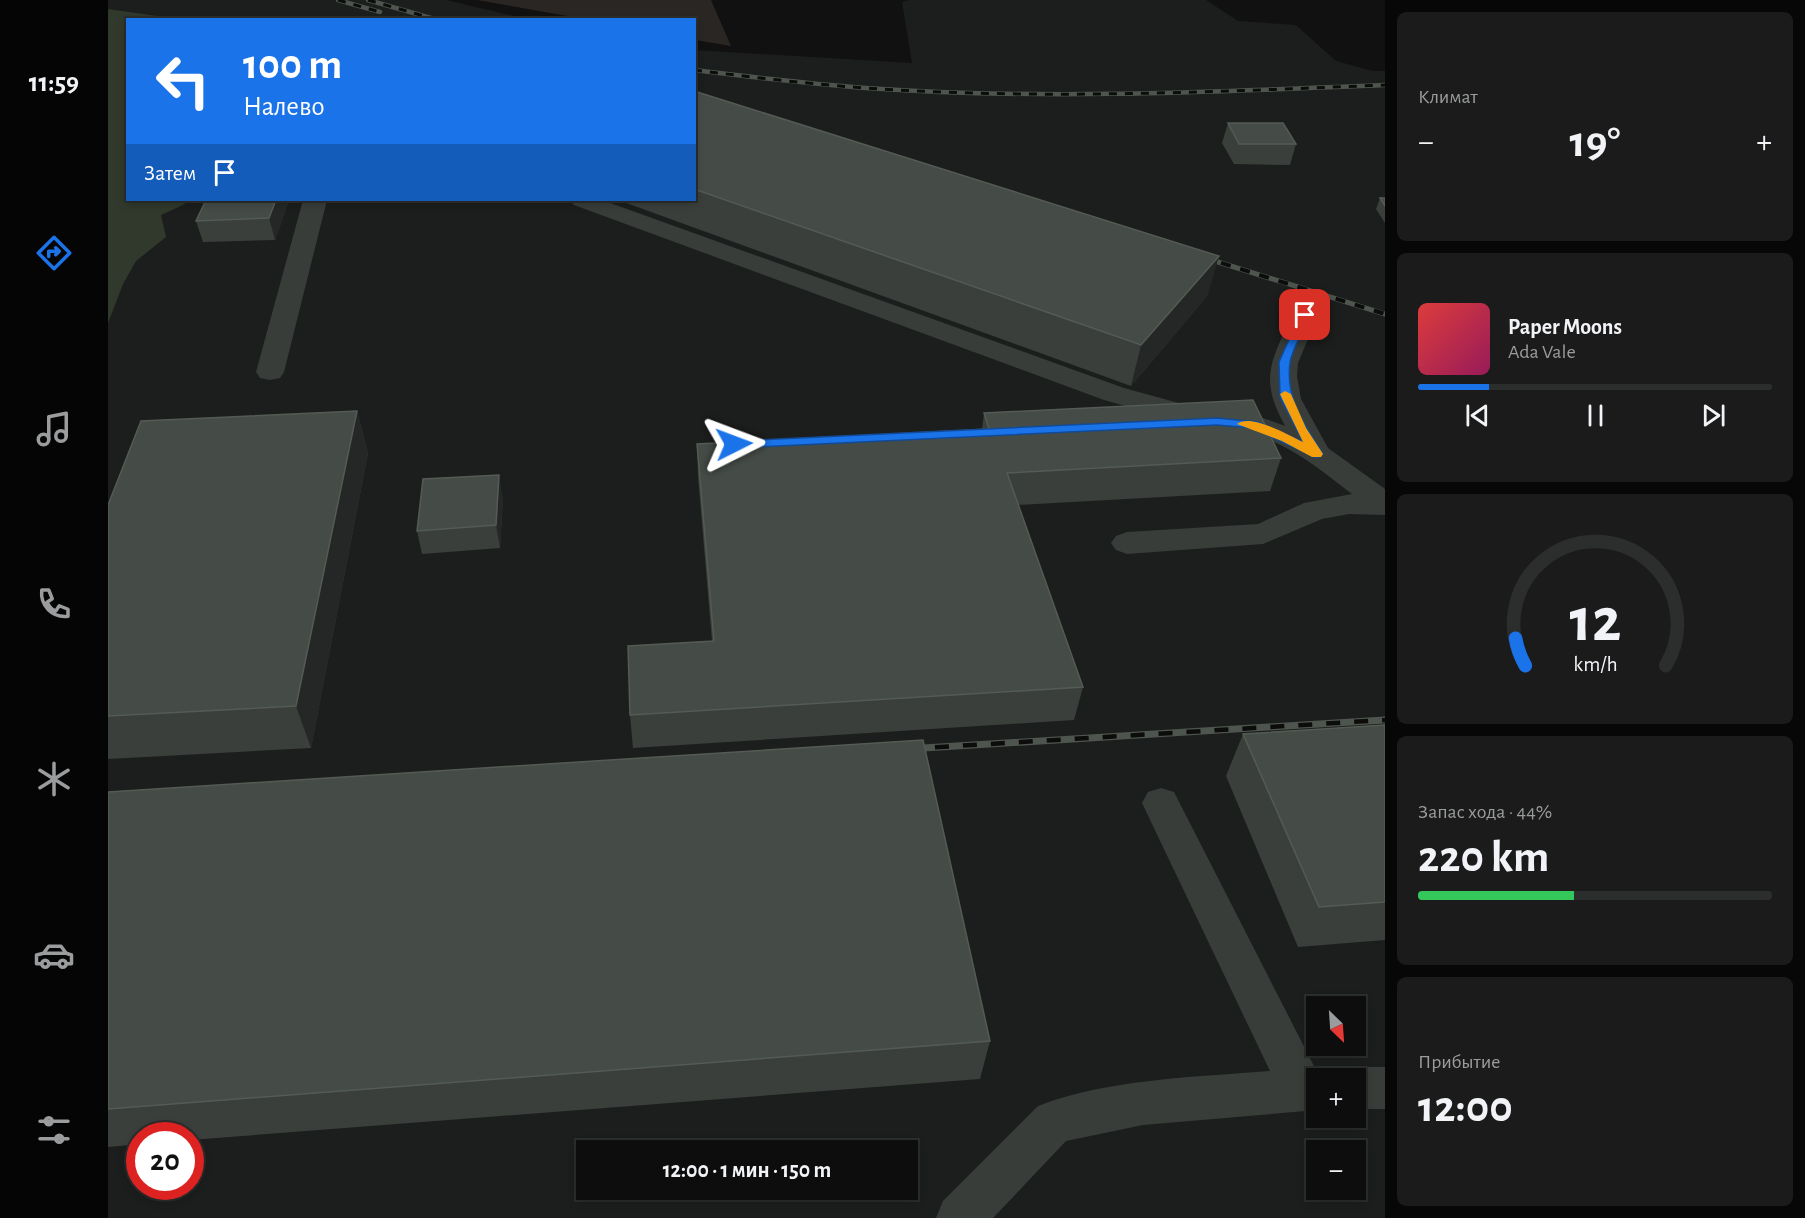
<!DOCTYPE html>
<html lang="ru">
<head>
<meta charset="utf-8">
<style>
  body { margin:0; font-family:"Alegreya Sans",sans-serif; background:#1a1b1a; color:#f1f3f6; height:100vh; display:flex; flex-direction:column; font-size:22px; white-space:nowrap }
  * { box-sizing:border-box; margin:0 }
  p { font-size:20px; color:#9a9c9d }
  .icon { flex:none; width:33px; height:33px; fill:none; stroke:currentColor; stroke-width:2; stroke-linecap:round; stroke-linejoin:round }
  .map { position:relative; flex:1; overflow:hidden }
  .side { display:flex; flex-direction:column; gap:12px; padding:12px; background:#070707; width:420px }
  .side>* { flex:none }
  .guide { position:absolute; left:18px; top:18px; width:570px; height:183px; border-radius:0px; box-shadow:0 3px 9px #0003,0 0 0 2px #2c2d2d; background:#1a73e8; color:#fff; overflow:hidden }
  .needle { width:39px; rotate:155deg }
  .tools { position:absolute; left:1198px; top:996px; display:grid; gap:12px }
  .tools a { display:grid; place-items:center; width:60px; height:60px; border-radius:0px; background:#0c0d0c; box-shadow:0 3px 9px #0003,0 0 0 2px #2c2d2d; font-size:30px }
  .speed { position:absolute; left:18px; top:1122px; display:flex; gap:12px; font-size:30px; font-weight:700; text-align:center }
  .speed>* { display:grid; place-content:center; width:78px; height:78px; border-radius:50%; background:#0c0d0c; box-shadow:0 3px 9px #0003,0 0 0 2px #2c2d2d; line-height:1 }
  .speed .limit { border:9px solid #d22; background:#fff; color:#111 }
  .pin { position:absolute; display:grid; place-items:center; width:51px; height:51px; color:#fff; margin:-26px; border-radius:12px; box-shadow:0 3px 9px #0006 }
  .me { position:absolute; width:66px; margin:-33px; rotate:87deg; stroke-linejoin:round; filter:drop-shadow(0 0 4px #0008) }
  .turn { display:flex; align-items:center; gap:21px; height:126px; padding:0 18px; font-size:27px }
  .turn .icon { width:78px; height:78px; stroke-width:2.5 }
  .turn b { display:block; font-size:42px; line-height:51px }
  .then { display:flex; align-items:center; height:57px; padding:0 18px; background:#0003; gap:12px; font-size:22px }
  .big { font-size:45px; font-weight:700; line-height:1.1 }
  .side .widget { flex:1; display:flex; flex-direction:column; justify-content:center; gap:9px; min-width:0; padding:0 21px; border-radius:9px; background:#1a1b1a }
  .side .dial { align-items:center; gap:0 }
  .dial svg { height:156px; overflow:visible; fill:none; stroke:#2c2d2d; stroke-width:7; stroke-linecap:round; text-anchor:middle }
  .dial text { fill:#f1f3f6; stroke:none }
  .song { display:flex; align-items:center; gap:18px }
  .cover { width:72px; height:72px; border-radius:9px; background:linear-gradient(135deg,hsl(0 70% 55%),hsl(330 70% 35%)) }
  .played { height:6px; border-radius:3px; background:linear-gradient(90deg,#1a73e8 20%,#2c2d2d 20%) }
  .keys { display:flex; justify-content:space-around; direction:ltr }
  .heat { display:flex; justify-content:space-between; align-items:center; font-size:33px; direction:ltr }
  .charge { height:9px; border-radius:4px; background:linear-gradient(90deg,#34c759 44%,#2c2d2d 0) }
  .trip { position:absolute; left:468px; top:1140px; width:342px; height:60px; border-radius:0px; background:#0c0d0c; box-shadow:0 3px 9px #0003,0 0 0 2px #2c2d2d; font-weight:700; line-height:60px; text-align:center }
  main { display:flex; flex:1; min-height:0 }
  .tab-bar { display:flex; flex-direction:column; width:108px; justify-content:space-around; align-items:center; background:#050505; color:#9a9c9d }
  .tab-bar .icon { width:42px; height:42px }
  .tab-bar .selected { color:#1a73e8 }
  .tab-bar b { font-size:27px; color:#f1f3f6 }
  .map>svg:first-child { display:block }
  .built { fill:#1c1e1d; fill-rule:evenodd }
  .green { fill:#2a2623 }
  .water { fill:#30392b }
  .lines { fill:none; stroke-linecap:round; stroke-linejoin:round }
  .minor { fill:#383d39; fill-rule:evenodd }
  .rail-far2-casing { stroke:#4e554e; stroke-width:4.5 }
  .rail-far1-casing { stroke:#4e554e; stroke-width:5 }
  .rail-casing { stroke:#4e554e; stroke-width:7 }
  .rail-far2 { stroke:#0b0c0b; stroke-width:3; stroke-dasharray:8; stroke-linecap:butt }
  .rail-far1 { stroke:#0b0c0b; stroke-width:4; stroke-dasharray:10; stroke-linecap:butt }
  .rail { stroke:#0b0c0b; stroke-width:4.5; stroke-dasharray:14; stroke-linecap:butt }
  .wall { fill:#3a3f3b }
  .shaded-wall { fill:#242725 }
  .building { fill:#454b46; stroke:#545b54; stroke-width:1.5 }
  .route { fill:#1a73e8; stroke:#114b97; stroke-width:1.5 }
  .slow { fill:#f59e0b }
</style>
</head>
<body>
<main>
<nav class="tab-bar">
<b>11:59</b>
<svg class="icon selected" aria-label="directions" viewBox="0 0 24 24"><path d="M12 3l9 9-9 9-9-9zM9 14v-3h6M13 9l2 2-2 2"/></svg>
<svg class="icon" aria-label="music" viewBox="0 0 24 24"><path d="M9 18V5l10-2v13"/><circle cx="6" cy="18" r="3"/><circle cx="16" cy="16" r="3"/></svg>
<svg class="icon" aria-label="phone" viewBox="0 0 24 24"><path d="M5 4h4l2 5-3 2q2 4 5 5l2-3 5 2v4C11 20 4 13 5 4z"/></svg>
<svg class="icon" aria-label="climate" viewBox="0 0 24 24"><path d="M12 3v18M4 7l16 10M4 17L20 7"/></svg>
<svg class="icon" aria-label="car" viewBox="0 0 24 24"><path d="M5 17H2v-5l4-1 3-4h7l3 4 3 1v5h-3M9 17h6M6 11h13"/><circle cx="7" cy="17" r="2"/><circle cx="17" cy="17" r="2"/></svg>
<svg class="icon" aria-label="filters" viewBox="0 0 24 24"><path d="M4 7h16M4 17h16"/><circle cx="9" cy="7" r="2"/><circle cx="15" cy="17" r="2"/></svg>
</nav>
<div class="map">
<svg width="1277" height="1218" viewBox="0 0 1277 1218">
  <rect width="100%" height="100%" fill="#101110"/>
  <path class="built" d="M0,0H338L419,19L20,20V200H586L587,50L804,63L794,2L801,0H1098L1130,21L1188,25L1228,61L1265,71H1277V1218H0ZM1209,1006H1248V1046H1209ZM1209,1078H1248V1118H1209ZM32,1136H82V1186H32ZM478,1150H800V1190H478ZM1209,1150H1248V1190H1209Z"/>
  <path class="green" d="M369,0H603L623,46L587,40L586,20L476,19Z"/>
  <path class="water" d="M0,9L63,18L91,19L20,20V200H73L77,204L53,215L58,237L28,261L15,284L0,323Z"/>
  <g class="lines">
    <g class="minor">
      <path d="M195,200H219L176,372L172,378L162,380L152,378L148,372Z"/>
      <path d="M462,200H494L1016,388L1100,411L1104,417L1100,423L1090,426L996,400L466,205Z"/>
      <path d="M1197,307L1206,309L1210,315L1190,363L1189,376L1193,399L1220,448L1277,489V515L1241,514L1214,519L1155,544L1019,554L1008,550L1003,543L1008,536L1019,532L1150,524L1196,503L1244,494C1215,472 1184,446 1148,435C1134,431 1120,432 1106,428L1102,422L1106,416C1128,410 1156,417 1177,426C1150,377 1164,361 1184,315L1188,309Z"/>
      <path d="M1053,788L1066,792L1207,1068L1225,1074L1227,1078H1209V1110L1035,1125L958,1141L885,1218H828L835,1201L930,1106C998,1079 1089,1077 1162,1071L1034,803L1040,792Z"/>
      <path d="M1248,1067H1277V1109H1248V1078H1230L1232,1073Z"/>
    </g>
    <g class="rail-far2-casing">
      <g id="rail-far2">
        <path d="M230,0L272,12"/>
        <path d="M260,0L330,20"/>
        <path d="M586,70C643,77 700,84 758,88C931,100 1104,92 1277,85"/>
      </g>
    </g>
    <g class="rail-far1-casing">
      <path id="rail-far1" d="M1094,257L1277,314"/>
    </g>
    <g class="rail-casing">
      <path id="rail" d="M799,749L1277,720"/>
    </g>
    <use href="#rail-far2" class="rail-far2"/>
    <use href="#rail-far1" class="rail-far1"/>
    <use href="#rail" class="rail"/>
  </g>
  <g class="wall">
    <path d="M586,91L1100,295L1023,386L510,200H586Z"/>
    <path d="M1120,123L1188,144L1182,165L1126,164L1114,143Z"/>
    <path d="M1272,198H1277V223L1268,209Z"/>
    <path d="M181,200L167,240L95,242L88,221Z"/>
    <path d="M249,411L260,453L203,748L0,759V505Z"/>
    <path d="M876,413L1173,458L1162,491L910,505L975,687L966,720L525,748L522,715L604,641L590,477L589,444L874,429Z"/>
    <path d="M395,498L392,548L314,554L309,531Z"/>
    <path d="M1277,725V940L1190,947L1118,776L1135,734Z"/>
    <path d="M0,792L882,1041L872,1079L82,1140V1136H32V1144L0,1147Z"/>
  </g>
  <g class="shaded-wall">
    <path d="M168,200H181L167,240L161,218Z"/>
    <path d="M1111,256L1100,295L1023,386L1033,345Z"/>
    <path d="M249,411L260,453L203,748L188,706Z"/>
    <path d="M391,475L395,498L392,548L388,525Z"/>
  </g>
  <g class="building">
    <path d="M586,91L1111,256L1033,345L586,189Z"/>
    <path d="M1120,123H1175L1188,144H1131Z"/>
    <path d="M1272,198H1277V206Z"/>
    <path d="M98,200H168L161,218L88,221Z"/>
    <path d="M1145,400L1173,458L899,473L975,687L522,715L520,646L606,641L589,444L881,429L876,413Z"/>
    <path d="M249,411L188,706L0,716V505L33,421Z"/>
    <path d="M391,475L388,525L309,531L315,479Z"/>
    <path d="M1277,725V902L1211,907L1135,734Z"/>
    <path d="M815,740L882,1041L0,1109V792Z"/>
  </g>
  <path class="route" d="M1197,312L1203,315C1196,330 1184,348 1182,363C1177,398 1197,426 1215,454L1209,458L1144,428L1109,425L626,448L620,444L626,441L1109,418L1150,422L1195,442L1172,397L1171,362L1192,315Z"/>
  <path class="slow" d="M1177,391L1183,394L1198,428L1215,454L1213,457H1204L1174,441L1129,424C1142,413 1181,435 1195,442L1172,394Z"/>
</svg>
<div class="tools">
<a><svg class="needle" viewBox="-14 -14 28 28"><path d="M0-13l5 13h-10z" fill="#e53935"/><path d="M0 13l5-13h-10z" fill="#9a9c9d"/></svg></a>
<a>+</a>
<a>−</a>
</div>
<div class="speed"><div class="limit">20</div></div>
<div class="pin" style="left:1197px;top:315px;background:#d93025"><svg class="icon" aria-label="arrive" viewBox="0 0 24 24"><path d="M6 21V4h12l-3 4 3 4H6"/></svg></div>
<svg class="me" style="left:626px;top:444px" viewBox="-20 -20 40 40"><path d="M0-17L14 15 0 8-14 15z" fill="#1a73e8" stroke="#fff" stroke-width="4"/></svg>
<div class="trip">12:00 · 1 мин · 150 m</div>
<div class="guide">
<div class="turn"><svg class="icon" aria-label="left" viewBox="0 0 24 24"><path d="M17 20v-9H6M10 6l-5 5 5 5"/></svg><div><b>100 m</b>Налево</div></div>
<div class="then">Затем<svg class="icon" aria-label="arrive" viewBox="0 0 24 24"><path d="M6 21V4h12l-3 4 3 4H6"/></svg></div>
</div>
</div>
<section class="side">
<div class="widget"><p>Климат</p>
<div class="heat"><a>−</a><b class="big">19°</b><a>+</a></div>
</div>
<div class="widget">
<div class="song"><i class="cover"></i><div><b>Paper Moons</b><p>Ada Vale</p></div></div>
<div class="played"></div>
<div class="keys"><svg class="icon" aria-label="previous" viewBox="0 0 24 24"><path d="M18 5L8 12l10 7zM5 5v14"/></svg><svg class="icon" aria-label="pause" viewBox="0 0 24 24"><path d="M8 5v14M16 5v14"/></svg><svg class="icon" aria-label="next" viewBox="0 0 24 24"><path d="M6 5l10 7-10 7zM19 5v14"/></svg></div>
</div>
<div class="widget dial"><svg viewBox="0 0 100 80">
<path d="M14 69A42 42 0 1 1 86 69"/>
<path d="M14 69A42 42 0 0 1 9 55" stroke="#1a73e8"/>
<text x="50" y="56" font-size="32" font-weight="700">12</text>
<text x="50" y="72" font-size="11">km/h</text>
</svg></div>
<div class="widget"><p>Запас хода · 44%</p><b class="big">220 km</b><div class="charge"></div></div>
<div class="widget"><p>Прибытие</p><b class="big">12:00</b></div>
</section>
</main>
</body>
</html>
